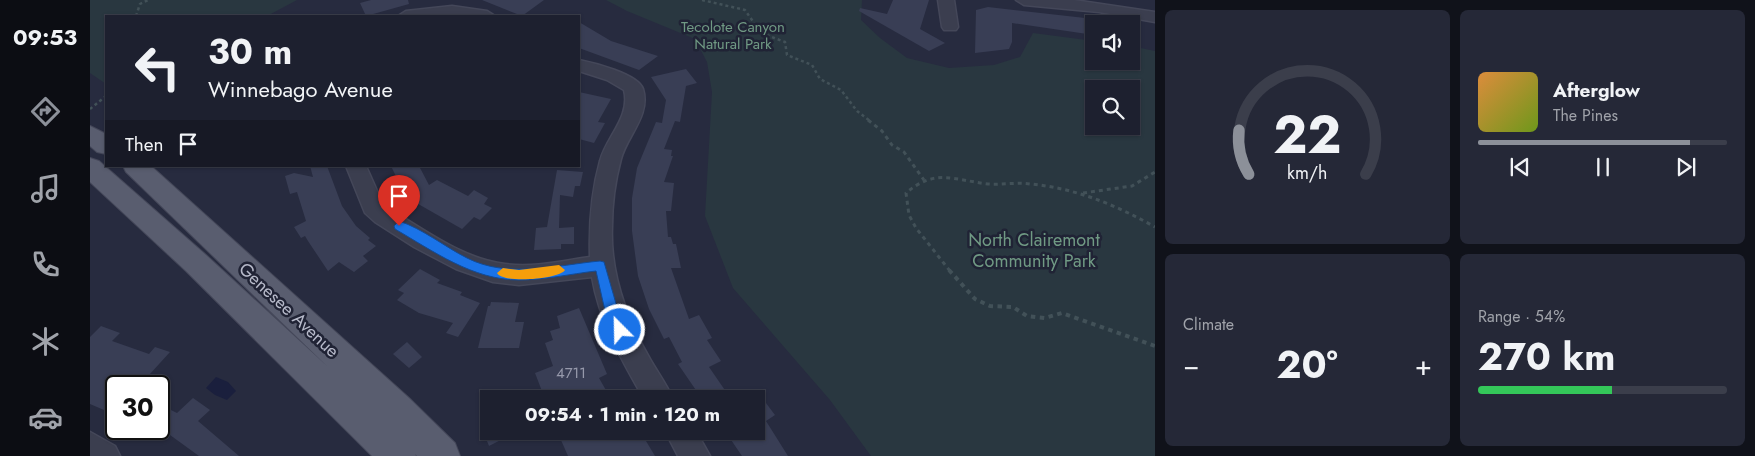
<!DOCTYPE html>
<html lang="en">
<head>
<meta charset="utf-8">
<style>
  body { margin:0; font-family:Jost,sans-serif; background:#252837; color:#f1f3f6; height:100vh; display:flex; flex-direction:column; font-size:19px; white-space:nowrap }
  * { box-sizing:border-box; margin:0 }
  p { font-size:16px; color:#a0a3aa }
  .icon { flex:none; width:28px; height:28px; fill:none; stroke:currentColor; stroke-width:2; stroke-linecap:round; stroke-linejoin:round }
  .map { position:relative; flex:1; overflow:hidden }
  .side { display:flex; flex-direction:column; gap:10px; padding:10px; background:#10121a; width:600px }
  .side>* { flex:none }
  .guide { position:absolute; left:15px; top:15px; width:475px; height:152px; border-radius:0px; box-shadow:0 1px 4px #0004,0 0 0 1px #3b3e4b; background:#1d202f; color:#f1f3f6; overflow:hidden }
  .buttons { position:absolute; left:995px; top:15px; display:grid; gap:10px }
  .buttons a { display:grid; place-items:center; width:55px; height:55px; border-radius:0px; background:#1d202f; box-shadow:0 1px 4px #0004,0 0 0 1px #3b3e4b; font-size:25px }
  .speed { position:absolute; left:15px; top:375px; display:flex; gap:10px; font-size:25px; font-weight:700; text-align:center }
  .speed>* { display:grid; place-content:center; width:65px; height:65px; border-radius:50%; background:#1d202f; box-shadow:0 1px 4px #0004,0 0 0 1px #3b3e4b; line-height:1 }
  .speed .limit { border:2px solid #111; border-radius:8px; background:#fff; color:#111 }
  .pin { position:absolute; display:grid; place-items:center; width:42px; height:42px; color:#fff; margin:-51px -21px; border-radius:50% 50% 50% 0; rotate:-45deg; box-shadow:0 0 5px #0007 }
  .pin .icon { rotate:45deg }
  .me { position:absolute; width:55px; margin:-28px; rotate:337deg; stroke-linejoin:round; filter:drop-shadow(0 0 4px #0008) }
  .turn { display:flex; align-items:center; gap:18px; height:105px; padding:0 20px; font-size:22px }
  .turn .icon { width:65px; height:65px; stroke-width:2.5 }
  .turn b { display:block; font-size:35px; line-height:42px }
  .then { display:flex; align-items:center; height:48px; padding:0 20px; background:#0003; gap:10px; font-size:19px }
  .big { font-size:38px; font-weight:700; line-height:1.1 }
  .side .widget { flex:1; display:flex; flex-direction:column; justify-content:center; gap:8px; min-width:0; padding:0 18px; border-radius:8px; background:#252837 }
  .side .dial { align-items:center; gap:0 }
  .dial svg { height:130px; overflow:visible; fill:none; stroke:#3b3e4b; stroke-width:7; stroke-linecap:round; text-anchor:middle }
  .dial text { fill:#f1f3f6; stroke:none }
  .song { display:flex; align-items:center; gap:15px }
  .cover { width:60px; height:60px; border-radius:8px; background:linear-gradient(135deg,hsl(30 70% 55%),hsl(80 70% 35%)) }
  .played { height:5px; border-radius:2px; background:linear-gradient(90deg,#8c9099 85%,#3b3e4b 85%) }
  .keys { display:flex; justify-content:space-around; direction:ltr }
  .heat { display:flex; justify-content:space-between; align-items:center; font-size:28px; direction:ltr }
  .charge { height:8px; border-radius:4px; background:linear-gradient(90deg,#34c759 54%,#3b3e4b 0) }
  .side .tiles { flex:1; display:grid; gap:10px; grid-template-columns:repeat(2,1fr) }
  .trip { position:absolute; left:390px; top:390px; width:285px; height:50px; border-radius:0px; background:#1d202f; box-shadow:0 1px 4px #0004,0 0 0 1px #3b3e4b; font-weight:700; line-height:50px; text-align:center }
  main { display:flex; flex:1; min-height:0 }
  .tab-bar { display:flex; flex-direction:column; width:90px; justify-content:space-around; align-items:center; background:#0c0d13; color:#a0a3aa }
  .tab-bar .icon { width:35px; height:35px }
  .tab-bar .active { color:#8c9099 }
  .tab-bar b { font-size:22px; color:#f1f3f6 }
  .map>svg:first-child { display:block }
  .green { fill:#293740; fill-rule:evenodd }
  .water { fill:#1a1f3d }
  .building { fill:#393e55 }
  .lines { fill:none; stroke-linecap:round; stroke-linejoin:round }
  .minor-casing { stroke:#444759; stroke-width:3 }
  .major-casing { stroke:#444759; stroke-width:2 }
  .path-far2 { stroke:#425158; stroke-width:2.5; stroke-dasharray:3 3; stroke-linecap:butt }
  .path-far1 { stroke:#425158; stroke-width:3; stroke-dasharray:4 4; stroke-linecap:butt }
  .path { stroke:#425158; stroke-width:4; stroke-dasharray:4.5 4.5; stroke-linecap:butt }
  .minor { fill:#3b3e4f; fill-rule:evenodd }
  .major { fill:#595d6f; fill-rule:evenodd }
  .route { fill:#1a73e8; stroke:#114b97 }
  .slow { fill:#f59e0b }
  .labels { text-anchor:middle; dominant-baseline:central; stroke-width:5; stroke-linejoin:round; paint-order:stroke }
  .far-park-label { font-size:15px; fill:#709a84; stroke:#202335 }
  .number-label { font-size:15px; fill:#9699ab }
  .park-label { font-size:18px; fill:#709a84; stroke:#202335 }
  .street-label { font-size:18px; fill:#b7baca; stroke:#202335 }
</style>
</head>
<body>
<main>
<nav class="tab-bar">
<b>09:53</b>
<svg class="icon active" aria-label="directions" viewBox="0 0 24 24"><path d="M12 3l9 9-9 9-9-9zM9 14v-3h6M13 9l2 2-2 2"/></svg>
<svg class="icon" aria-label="music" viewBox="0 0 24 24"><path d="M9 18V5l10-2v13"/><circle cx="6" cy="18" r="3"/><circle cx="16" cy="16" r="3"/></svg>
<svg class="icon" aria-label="phone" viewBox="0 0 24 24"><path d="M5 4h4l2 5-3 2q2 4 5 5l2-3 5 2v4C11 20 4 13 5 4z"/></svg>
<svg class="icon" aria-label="climate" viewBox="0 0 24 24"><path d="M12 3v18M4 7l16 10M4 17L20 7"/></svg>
<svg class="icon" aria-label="car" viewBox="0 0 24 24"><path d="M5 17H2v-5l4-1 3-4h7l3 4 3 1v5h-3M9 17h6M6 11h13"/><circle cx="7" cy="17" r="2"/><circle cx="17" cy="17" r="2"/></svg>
</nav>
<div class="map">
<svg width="1065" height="456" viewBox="0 0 1065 456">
  <rect width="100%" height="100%" fill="#272b3f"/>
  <g class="green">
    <path d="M0,0H207L177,16H16V84L0,73Z"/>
    <path d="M516,0H772L771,20L790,38L817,58L859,68L904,65L930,57L943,33L1004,41V61H1041V46L1065,51V456H781L740,400L643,288L615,216L622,92L617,62L605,39L537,11ZM1004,89H1041V126H1004Z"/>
  </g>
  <path class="water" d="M126,377L138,382L146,391L137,400L125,395L116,388Z"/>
  <g class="building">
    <path d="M281,0H318L319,4L276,16L270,3Z"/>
    <path d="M392,0H454L432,16Z"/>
    <path d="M803,0H839L830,29L855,43L839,51L769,11L770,8L797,14Z"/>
    <path d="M898,7L1004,19V35L922,23V42L919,49L885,53L886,10Z"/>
    <path d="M489,22L521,41L568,56L549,70L489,48Z"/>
    <path d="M596,69L607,83L596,86L590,122L585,121L574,149L582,150L581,156H583L574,182L584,183L581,211H576L578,237H581L583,244H586L591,268H581L599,319L609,315L622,338L617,340L631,361L619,367L641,399H612L588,364L592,362L579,337L574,339L559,309L548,276L542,231V198L547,168L566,122L572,123L576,100L561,77Z"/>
    <path d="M489,92L521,99L508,122L515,123L504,143L489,139Z"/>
    <path d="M220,166H237L252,206L266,226L280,238L278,240L286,246L273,256L278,261L264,272L249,262L238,271L218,241L215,236L211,238L204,227L216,221L207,192L200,194L195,176L204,173L223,177Z"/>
    <path d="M301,166H329L339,185L347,180L378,196L384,190L398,198L394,204L402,208L390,220L384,217L372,229L316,197Z"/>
    <path d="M467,170L493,172L490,186H485L483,197L470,195L469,228L484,227V244H471V249L444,250L446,228L457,227Z"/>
    <path d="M330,269L350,280L347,283L372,292L370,295L390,303L368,337L356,333L363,323L329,313L307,300L314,293L308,290Z"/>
    <path d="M401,302L429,303L425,322H434L429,348H388L398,306H400Z"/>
    <path d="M489,308L517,374L509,378L521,399H455L445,373L463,366L455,343L463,340L460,331L470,328L467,316Z"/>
    <path d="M11,326L30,333L22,341L59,354L65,347L80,352L49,386H26V408L21,413L0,404V337Z"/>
    <path d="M317,342L332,357L319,368L303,354Z"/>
    <path d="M103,398L120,410L108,421L149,456H109L69,427V404L87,413Z"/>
    <path d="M676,403L685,415L676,421L698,456H652L635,431H666V408Z"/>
    <path d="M393,431H428L399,446Z"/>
    <path d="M467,431H550L565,456H478Z"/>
  </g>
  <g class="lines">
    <g class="minor-casing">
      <g id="minor">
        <path d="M848,0H864L868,27L866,30H854L852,27Z"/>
        <path d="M926,0H984L1065,12V22L1009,12L934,5Z"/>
        <path d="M362,6L397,11L405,16H308L316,11Z"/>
        <path d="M489,60C504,63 548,74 553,89C561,115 537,136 531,159C525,181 522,204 522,227C520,274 537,319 560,359C568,373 577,385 583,399H554C532,361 509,320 502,277L429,285L403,282L366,269L324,247L285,222L275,213L256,166H276L292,202L301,210C337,231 373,259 415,264C443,268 472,261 500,257C499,225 501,193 510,161C516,137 541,117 534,90L517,80L489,71Z"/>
        <path d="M575,431H606L620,456H588Z"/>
        <path d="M0,432L25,446L30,456H0Z"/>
      </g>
    </g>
    <g class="major-casing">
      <g id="major">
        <path d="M0,126L16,134V154L7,152L0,146Z"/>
        <path d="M0,158L9,161L116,255L238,367L36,172L33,166H61L319,398L365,443L370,456H327L325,454L326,456H282L96,271L0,182Z"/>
      </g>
    </g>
    <g class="path-far2">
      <path d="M612,0L655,10L671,33L695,42L697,55L722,65L730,79L751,90L767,111L780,121"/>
      <path d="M46,16L50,4L58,0"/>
      <path d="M0,109L16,96"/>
    </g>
    <g class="path-far1">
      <path d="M778,120L792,131L802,145L814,152L834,180"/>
      <path d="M993,193L1042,186L1065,172"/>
      <path d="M860,271L826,228L819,215L816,193C845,168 864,180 898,184C912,185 926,182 940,184C985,188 1026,205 1065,227"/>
    </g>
    <path class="path" d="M859,270L885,299L900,306L923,307L937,316L955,318L972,313L1065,346"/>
    <use href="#minor" class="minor"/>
    <use href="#major" class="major"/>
  </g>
  <path class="route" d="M309,221C333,229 355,247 377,258C418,279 467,265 510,261L514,262L529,314L537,330L535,334H526L516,315L506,271C480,274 454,280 429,280C383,280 343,251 305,229L304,226Z"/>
  <path class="slow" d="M469,265L475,270C470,279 413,284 407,273L413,268L429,270Z"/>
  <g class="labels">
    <g class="far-park-label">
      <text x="643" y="27">Tecolote Canyon<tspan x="643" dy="17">Natural Park</tspan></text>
    </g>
    <g class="number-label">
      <text x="481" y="373">4711</text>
    </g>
    <g class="park-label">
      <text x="944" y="240">North Clairemont<tspan x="944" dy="21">Community Park</tspan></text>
    </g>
    <g class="street-label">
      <text transform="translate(199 310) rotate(43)">Genesee Avenue</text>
    </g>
  </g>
</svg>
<div class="buttons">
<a><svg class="icon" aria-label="sound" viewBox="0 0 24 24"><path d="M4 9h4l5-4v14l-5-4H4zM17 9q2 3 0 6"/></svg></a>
<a><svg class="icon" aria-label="search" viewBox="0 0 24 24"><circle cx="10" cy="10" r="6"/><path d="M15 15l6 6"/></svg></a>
</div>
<div class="speed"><div class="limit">30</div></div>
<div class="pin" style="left:309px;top:226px;background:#d93025"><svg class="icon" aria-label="arrive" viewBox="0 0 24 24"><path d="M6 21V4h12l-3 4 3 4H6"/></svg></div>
<svg class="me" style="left:530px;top:330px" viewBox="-20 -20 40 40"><circle r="17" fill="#1a73e8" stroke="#fff" stroke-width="3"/><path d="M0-11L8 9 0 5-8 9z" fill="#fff"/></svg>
<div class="trip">09:54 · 1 min · 120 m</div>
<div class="guide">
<div class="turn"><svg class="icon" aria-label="left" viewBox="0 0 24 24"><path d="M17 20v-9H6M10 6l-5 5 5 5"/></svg><div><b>30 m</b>Winnebago Avenue</div></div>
<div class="then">Then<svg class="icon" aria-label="arrive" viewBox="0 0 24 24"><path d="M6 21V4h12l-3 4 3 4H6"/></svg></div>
</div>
</div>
<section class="side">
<div class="tiles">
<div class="widget dial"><svg viewBox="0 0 100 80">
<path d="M14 69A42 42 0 1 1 86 69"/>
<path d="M14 69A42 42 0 0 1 8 42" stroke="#8c9099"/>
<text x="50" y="56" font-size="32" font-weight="700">22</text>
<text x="50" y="72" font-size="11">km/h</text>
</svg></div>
<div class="widget">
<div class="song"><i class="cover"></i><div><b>Afterglow</b><p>The Pines</p></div></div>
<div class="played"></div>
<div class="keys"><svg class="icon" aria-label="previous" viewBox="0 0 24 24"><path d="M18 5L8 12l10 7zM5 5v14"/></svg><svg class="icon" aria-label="pause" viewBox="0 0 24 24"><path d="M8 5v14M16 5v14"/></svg><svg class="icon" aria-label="next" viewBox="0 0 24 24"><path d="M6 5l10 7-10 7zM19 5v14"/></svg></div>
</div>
<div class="widget"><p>Climate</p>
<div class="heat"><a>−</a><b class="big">20°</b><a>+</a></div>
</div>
<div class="widget"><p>Range · 54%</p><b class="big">270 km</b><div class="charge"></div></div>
</div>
</section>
</main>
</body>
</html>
